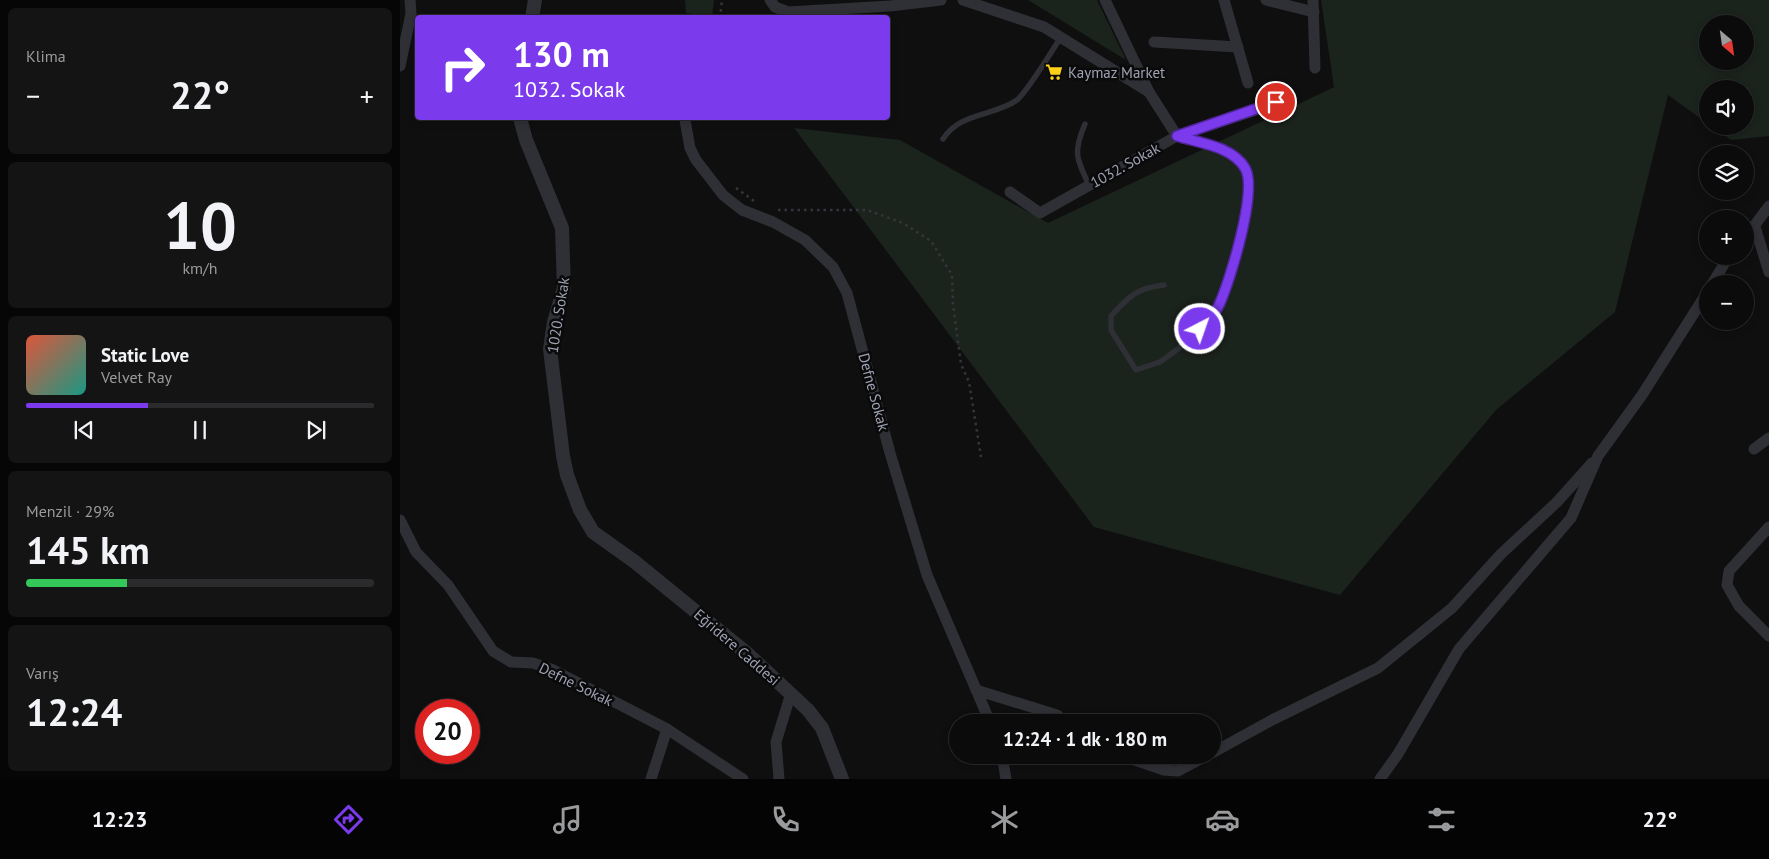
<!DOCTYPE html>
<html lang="tr">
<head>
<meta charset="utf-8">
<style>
  body { margin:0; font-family:"PT Sans",sans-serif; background:#141415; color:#f1f3f6; height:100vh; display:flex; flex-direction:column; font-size:19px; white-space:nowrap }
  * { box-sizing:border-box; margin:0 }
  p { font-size:16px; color:#9a9b9d }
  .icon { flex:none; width:28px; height:28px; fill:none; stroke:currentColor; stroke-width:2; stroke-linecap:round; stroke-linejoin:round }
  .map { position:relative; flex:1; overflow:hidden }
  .sheet { display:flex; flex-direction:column; gap:8px; padding:8px; background:#060607; width:400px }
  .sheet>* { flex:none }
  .banner { position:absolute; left:15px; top:15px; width:475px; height:105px; border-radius:5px; box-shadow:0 2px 8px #0003,0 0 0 1px #2b2b2d; background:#7c3aed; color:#fff; overflow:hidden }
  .needle { width:32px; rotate:151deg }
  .buttons { position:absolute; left:1299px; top:15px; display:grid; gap:10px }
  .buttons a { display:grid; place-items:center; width:55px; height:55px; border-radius:50%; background:#0b0b0c; box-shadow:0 2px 8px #0003,0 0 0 1px #2b2b2d; font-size:25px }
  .speed { position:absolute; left:15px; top:699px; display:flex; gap:10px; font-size:25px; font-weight:700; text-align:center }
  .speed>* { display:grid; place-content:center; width:65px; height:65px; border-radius:50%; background:#0b0b0c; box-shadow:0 2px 8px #0003,0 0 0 1px #2b2b2d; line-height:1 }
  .speed .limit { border:8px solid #d22; background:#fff; color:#111 }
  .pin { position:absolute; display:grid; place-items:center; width:42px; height:42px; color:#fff; margin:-21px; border:2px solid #fff; border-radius:50%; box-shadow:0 1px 5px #0007 }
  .me { position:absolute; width:55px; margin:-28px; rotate:41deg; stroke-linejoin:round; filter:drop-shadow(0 0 4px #0008) }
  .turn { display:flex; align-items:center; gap:18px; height:105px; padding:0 15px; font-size:22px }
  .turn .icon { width:65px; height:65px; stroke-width:2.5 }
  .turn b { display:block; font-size:35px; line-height:42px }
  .big { font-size:38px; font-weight:700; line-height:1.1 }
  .sheet .widget { flex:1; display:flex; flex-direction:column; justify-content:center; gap:8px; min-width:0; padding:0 18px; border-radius:8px; background:#141415 }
  .sheet .dial { align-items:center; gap:0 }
  .dial b { font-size:65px; line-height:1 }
  .song { display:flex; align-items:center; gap:15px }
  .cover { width:60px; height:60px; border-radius:8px; background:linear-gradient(135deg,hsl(10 70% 55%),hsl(170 70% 35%)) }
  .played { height:5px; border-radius:2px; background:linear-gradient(90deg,#7c3aed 35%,#2b2b2d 35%) }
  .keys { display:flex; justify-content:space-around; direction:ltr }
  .heat { display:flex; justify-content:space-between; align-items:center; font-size:28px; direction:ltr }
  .charge { height:8px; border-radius:4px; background:linear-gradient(90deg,#34c759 29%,#2b2b2d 0) }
  .trip { position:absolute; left:549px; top:714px; width:272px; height:50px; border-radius:25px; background:#0b0b0c; box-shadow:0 2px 8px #0003,0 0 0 1px #2b2b2d; font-weight:700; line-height:50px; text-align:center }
  .tabs { display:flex; height:80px; justify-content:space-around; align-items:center; background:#040405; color:#9a9b9d }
  .tabs .icon { width:35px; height:35px }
  .tabs .active { color:#7c3aed }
  .tabs b { font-size:22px; color:#f1f3f6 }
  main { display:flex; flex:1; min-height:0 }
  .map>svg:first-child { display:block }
  .green { fill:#1b231d; fill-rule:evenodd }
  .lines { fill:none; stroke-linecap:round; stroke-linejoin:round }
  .path { stroke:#35363d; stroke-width:2.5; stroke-dasharray:2.5 4; stroke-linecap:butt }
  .service { stroke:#2f3036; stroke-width:5.5 }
  .minor { stroke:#2f3036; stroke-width:11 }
  .tertiary { stroke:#2f3036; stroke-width:14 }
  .route-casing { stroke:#51269a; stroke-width:12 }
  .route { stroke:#7c3aed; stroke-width:9 }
  .labels { text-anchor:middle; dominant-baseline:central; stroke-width:5; stroke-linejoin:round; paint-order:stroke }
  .poi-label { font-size:15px; fill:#9ea2b3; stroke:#0a0a0b; text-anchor:start }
  .street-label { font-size:15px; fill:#9ea2b3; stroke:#0a0a0b }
</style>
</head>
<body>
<main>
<section class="sheet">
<div class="widget"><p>Klima</p>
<div class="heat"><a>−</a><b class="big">22°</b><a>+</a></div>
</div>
<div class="widget dial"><b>10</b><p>km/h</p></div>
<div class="widget">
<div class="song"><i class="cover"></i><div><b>Static Love</b><p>Velvet Ray</p></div></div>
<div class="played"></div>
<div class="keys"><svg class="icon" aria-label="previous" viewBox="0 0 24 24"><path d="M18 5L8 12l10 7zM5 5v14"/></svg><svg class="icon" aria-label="pause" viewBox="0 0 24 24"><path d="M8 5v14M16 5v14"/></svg><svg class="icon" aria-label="next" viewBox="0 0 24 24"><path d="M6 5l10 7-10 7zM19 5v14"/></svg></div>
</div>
<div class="widget"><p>Menzil · 29%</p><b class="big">145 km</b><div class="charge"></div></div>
<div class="widget"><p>Varış</p><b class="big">12:24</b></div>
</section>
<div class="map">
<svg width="1369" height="779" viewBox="0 0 1369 779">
  <rect width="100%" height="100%" fill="#0f0f10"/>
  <g class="green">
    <path d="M285,0H314L312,17L286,13Z"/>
    <path d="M628,0H697L726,60Z"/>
    <path d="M921,0H1369V136L1331,140L1312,126H1345V89H1308L1307,123L1268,95L1215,312L1096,410L940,595L694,527L394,128L500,140L648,223L934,87ZM1308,24H1345V61H1308Z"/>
  </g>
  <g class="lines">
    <g class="path">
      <path d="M320,18L322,0"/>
      <path d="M336,188L354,201"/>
      <path d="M378,210H467L503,223L531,241L552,275L553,304L561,364L569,382L581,457"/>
    </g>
    <g class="service">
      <path d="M685,124C673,152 676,158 689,185"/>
      <path d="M543,139C560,112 595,116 617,100C627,92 652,51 661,37"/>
      <path d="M764,285C737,288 729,296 711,316V330L736,370L760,362L790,340L818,308L835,261L849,188L845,168L833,155L779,137"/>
    </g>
    <g class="minor">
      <path d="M370,0L375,7L388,12L490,6L541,0"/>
      <path d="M563,0L644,27L749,92L777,136"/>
      <path d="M705,0L749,92"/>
      <path d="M824,0L848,83"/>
      <path d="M866,0L914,12"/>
      <path d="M913,0L915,68"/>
      <path d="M754,42L838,47"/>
      <path d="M0,66L11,14L10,0"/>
      <path d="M285,120L290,148L296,160L323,195L342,210L373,222L405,240L433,267L447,293L490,453L527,575L590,722"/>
      <path d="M610,192L640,213L777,136L876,103"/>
      <path d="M1355,227L1369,272"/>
      <path d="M1345,238L1369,206"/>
      <path d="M1312,284L1329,256"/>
      <path d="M1354,449L1369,438"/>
      <path d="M0,520L16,552L48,585L93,651L111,662L133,663L151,669L267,729L343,779"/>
      <path d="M1369,527L1329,571L1327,585L1339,606L1369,636"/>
      <path d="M576,690L657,715L664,722"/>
      <path d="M812,753L872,720L978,668L1052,608L1101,554L1157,502L1192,463"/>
      <path d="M602,755L606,779"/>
      <path d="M720,755L764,770L778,771L808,755"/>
      <path d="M251,779L267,729"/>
      <path d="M379,779L376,742L391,693"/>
      <path d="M980,779L998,754L1059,649L1171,518L1198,456L1242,395L1308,291"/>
    </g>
    <g class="tertiary">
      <path d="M132,18L135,0"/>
      <path d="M120,118L126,140L162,228L164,288L154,322L150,349L163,456L167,475L180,510L193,532L235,562L349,655L408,710L422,728L442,779"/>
    </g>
  </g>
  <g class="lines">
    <g class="route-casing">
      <path id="route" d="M800,329C806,322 815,314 819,305C830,281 858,190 845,168C832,146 799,143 777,136L876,102"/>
    </g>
    <use href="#route" class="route"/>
  </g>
  <defs>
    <g id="supermarket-bare" transform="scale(1.35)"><path d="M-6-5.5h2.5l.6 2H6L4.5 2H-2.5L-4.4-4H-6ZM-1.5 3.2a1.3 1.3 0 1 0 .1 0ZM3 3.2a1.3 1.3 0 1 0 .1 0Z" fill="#ffd218" stroke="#0a0a0b" stroke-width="2.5" paint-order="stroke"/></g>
  </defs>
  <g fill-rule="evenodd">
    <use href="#supermarket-bare" x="654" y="72"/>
  </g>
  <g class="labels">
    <g class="poi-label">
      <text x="668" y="72">Kaymaz Market</text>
    </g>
    <g class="street-label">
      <text transform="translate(725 165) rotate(-29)">1032. Sokak</text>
      <text transform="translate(158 315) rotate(-81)">1020. Sokak</text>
      <text transform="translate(474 392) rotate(75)">Defne Sokak</text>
      <text transform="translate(337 647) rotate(41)">Eğridere Caddesi</text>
      <text transform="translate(176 684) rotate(26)">Defne Sokak</text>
    </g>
  </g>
</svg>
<div class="buttons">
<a><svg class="needle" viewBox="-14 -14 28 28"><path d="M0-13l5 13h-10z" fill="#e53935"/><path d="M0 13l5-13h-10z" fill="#9a9b9d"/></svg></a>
<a><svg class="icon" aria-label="sound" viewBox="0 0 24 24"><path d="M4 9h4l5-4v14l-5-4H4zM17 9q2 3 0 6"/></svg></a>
<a><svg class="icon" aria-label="layers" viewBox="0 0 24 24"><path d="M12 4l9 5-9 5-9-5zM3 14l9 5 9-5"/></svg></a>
<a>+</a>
<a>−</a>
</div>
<div class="speed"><div class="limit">20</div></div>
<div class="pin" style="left:876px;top:102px;background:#d93025"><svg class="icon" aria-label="arrive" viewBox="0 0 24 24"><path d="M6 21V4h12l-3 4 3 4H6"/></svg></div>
<svg class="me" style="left:800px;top:329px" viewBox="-20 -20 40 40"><circle r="17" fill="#7c3aed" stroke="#fff" stroke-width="3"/><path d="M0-11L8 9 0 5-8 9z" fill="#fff"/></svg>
<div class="trip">12:24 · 1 dk · 180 m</div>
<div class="banner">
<div class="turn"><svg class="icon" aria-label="right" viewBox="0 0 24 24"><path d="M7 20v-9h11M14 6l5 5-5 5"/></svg><div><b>130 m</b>1032. Sokak</div></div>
</div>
</div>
</main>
<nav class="tabs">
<b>12:23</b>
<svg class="icon active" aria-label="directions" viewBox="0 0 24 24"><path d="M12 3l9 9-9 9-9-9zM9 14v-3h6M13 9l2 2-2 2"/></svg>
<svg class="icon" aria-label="music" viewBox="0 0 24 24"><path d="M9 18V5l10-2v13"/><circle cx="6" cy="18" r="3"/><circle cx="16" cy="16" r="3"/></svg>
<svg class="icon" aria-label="phone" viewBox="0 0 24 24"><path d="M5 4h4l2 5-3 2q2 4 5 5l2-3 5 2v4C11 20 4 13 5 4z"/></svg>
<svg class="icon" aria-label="climate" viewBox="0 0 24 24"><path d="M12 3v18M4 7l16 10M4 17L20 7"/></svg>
<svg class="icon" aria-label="car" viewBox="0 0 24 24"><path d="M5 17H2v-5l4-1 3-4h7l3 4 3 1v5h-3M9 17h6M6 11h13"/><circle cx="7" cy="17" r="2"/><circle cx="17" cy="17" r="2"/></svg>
<svg class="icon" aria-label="filters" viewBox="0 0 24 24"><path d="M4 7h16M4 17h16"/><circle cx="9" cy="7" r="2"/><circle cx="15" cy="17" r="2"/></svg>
<b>22°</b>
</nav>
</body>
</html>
